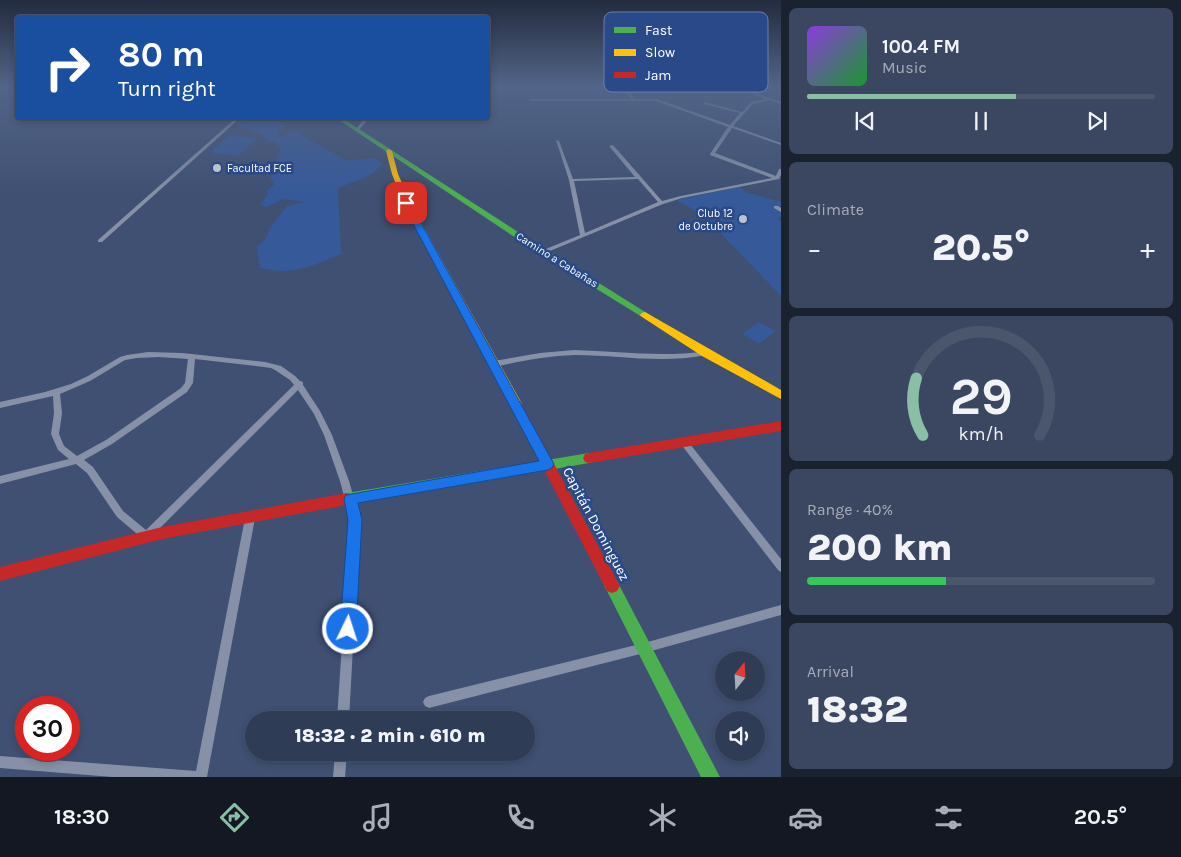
<!DOCTYPE html>
<html lang="en">
<head>
<meta charset="utf-8">
<style>
  body { margin:0; font-family:Karla,sans-serif; background:#3b4760; color:#f1f3f6; height:100vh; display:flex; flex-direction:column; font-size:19px; white-space:nowrap }
  * { box-sizing:border-box; margin:0 }
  p { font-size:16px; color:#a7adb9 }
  .icon { flex:none; width:28px; height:28px; fill:none; stroke:currentColor; stroke-width:2; stroke-linecap:round; stroke-linejoin:round }
  .map { position:relative; flex:1; overflow:hidden }
  .panel { display:flex; flex-direction:column; gap:8px; padding:8px; background:#1a212f; width:400px }
  .panel>* { flex:none }
  .guide { position:absolute; left:15px; top:15px; width:475px; height:105px; border-radius:5px; box-shadow:0 2px 8px #0003,0 0 0 1px #4a566c; background:#1a4fa0; color:#fff; overflow:hidden }
  .needle { width:32px; rotate:18deg }
  .buttons { position:absolute; left:715px; top:651px; display:grid; gap:10px }
  .buttons a { display:grid; place-items:center; width:50px; height:50px; border-radius:50%; background:#2f3c56; box-shadow:0 2px 8px #0003,0 0 0 1px #4a566c; font-size:25px }
  .speed { position:absolute; left:15px; top:696px; display:flex; gap:10px; font-size:25px; font-weight:700; text-align:center }
  .speed>* { display:grid; place-content:center; width:65px; height:65px; border-radius:50%; background:#2f3c56; box-shadow:0 2px 8px #0003,0 0 0 1px #4a566c; line-height:1 }
  .speed .limit { border:8px solid #d22; background:#fff; color:#111 }
  .pin { position:absolute; display:grid; place-items:center; width:42px; height:42px; color:#fff; margin:-21px; border-radius:10px; box-shadow:0 2px 8px #0006 }
  .me { position:absolute; width:55px; margin:-28px; rotate:4deg; stroke-linejoin:round; filter:drop-shadow(0 0 4px #0008) }
  .turn { display:flex; align-items:center; gap:18px; height:105px; padding:0 20px; font-size:22px }
  .turn .icon { width:65px; height:65px; stroke-width:2.5 }
  .turn b { display:block; font-size:35px; line-height:42px }
  .big { font-size:38px; font-weight:800; line-height:1.1 }
  .panel .widget { flex:1; display:flex; flex-direction:column; justify-content:center; gap:8px; min-width:0; padding:0 18px; border-radius:8px; background:#3b4760 }
  .panel .dial { align-items:center; gap:0 }
  .dial svg { height:130px; overflow:visible; fill:none; stroke:#4a566c; stroke-width:7; stroke-linecap:round; text-anchor:middle }
  .dial text { fill:#f1f3f6; stroke:none }
  .song { display:flex; align-items:center; gap:15px }
  .cover { width:60px; height:60px; border-radius:8px; background:linear-gradient(135deg,hsl(270 70% 55%),hsl(130 70% 35%)) }
  .played { height:5px; border-radius:2px; background:linear-gradient(90deg,#8abfa5 60%,#4a566c 60%) }
  .keys { display:flex; justify-content:space-around; direction:ltr }
  .heat { display:flex; justify-content:space-between; align-items:center; font-size:28px; direction:ltr }
  .charge { height:8px; border-radius:4px; background:linear-gradient(90deg,#34c759 40%,#4a566c 0) }
  .trip { position:absolute; left:245px; top:711px; width:290px; height:50px; border-radius:25px; background:#2f3c56; box-shadow:0 2px 8px #0003,0 0 0 1px #4a566c; font-weight:800; line-height:50px; text-align:center }
  .dock { display:flex; height:80px; justify-content:space-around; align-items:center; background:#131822; color:#a7adb9 }
  .dock .icon { width:35px; height:35px }
  .dock .on { color:#8abfa5 }
  .dock b { font-size:22px; color:#f1f3f6 }
  main { display:flex; flex:1; min-height:0 }
  .map>svg:first-child { display:block }
  .green { fill:#355999 }
  .lines { fill:none; stroke-linecap:round; stroke-linejoin:round }
  .street { fill:#8691a7; fill-rule:evenodd }
  .fast { fill:#4caf50; fill-rule:evenodd }
  .slow { fill:#ffc107; fill-rule:evenodd }
  .jam { fill:#c62828; fill-rule:evenodd }
  .route { fill:#1a73e8; stroke:#114b97 }
  .poi-dot { fill:#bcc2ce; stroke:#294988; stroke-width:2 }
  .labels { text-anchor:middle; dominant-baseline:central; stroke-width:5; stroke-linejoin:round; paint-order:stroke }
  .far-poi-label { font-size:11px; fill:#fff; stroke:#294988; text-anchor:start }
  .far-street-label { font-size:11px; fill:#fff; stroke:#294988 }
  .street-label { font-size:14px; fill:#fff; stroke:#294988 }
  .key { fill:#294988; stroke:#6980ac; stroke-width:1 }
  .key-label { font-size:14px; fill:#fff }
</style>
</head>
<body>
<main>
<div class="map">
<svg width="781" height="777" viewBox="0 0 781 777">
  <rect width="100%" height="100%" fill="#3f5072"/>
  <g class="green">
    <path d="M241,118H270L285,125L277,132L280,137L294,131L347,161L373,158L383,164C372,178 353,181 338,188L341,254C324,261 303,271 284,271C276,271 268,269 260,268L257,247L266,238L270,228L287,206L305,202L283,199L267,207L260,205L268,194L267,190L275,184L270,178L279,168L278,155L281,149L275,142L265,140L264,135L237,125Z"/>
    <path d="M230,135L257,138L238,156L210,153Z"/>
    <path d="M740,187L745,192L781,202V217L777,218L781,221V296L703,215L676,200Z"/>
    <path d="M759,322L776,331L759,344L742,334Z"/>
  </g>
  <g class="lines">
    <g class="street">
      <path d="M621,87H625L635,99H657L730,125L740,113L704,104V102L742,112L751,102L765,99L754,95L748,87H752L753,89L775,87L754,91L756,93L781,102V104L769,100L753,104L733,126L781,143V145L732,128L715,153L776,176L779,169H781V175L779,179L682,198L663,204L545,253H541V251L580,235L569,180L556,140L559,141L573,179L635,177L609,146L613,145L662,201L681,196L772,178L710,155V154L728,127L656,101H530L528,100L530,99H631ZM638,179L658,202L585,233L574,181Z"/>
      <path d="M236,118H240L102,242H98V240Z"/>
      <path d="M365,118H369L359,130H357V128Z"/>
      <path d="M774,206H778L781,208V212L774,208Z"/>
      <path d="M574,350C618,351 662,358 706,351L710,353L706,355C659,364 621,355 575,355C547,356 521,361 494,367L490,364L494,361L540,353Z"/>
      <path d="M148,352L182,353L265,362L281,366L295,376L300,381L303,382V385L320,411L332,435L349,481L360,519L349,720H337L350,519L340,481L324,435L314,414L298,390L149,539L146,540L143,539L117,517L87,473L76,464L0,484V476L69,459L58,450L51,434L54,413L53,396L0,408V402L45,392L71,384L88,376L120,357L127,355ZM159,357L188,359L185,383L181,388L106,440L77,456L64,446L59,434L62,413L60,394L90,381L125,360L137,358ZM195,359L256,366L271,368L275,370L290,380L294,385L146,530L123,511L93,467L84,460L112,444L187,392L193,383Z"/>
      <path d="M683,438L686,439L781,559V572L778,570L680,443L679,441L680,439Z"/>
      <path d="M250,514L253,515L255,518L207,777H113L0,768V756L196,771L245,518L247,515Z"/>
      <path d="M781,605V615L644,653L429,708L425,706L423,702L425,698L429,696L644,643Z"/>
      <path d="M335,752H347L345,777H333Z"/>
    </g>
    <g class="fast">
      <path d="M336,118H342L546,250L650,315L648,317H642L540,254Z"/>
      <path d="M589,453L593,454L595,458L593,462L589,463L347,505L342,503L340,499L342,495L347,493Z"/>
      <path d="M612,579L617,581L720,777H701L607,591L604,586L607,581Z"/>
    </g>
    <g class="slow">
      <path d="M389,149L392,151L398,174L413,208L522,404L520,407H512L405,208L392,174L386,151Z"/>
      <path d="M645,312L781,390V399L702,356L642,317L640,315L642,313Z"/>
    </g>
    <g class="jam">
      <path d="M516,400L520,401L617,581L620,586L617,591L612,593L607,591L510,404L512,401Z"/>
      <path d="M781,421V431L589,463L585,462L583,458L585,454L589,453Z"/>
      <path d="M347,493L352,495L354,499L352,503L347,505L162,539L0,581V567L162,527Z"/>
    </g>
  </g>
  <linearGradient id="sky" x2="0" y2="1"><stop stop-color="#232c3f"/><stop offset="0.44" stop-color="#526487"/><stop offset="1" stop-color="#526487" stop-opacity="0"/></linearGradient>
  <rect width="781" height="196" fill="url(#sky)"/>
  <path class="route" d="M403,201L410,203L554,464L552,468L548,470L358,503L362,520L356,629L354,635L348,637L343,635L340,629L348,520L344,499L346,495L539,461L402,203Z"/>
  <g class="poi-dot">
    <circle cx="217" cy="168" r="5"/>
    <circle cx="743" cy="219" r="5"/>
  </g>
  <g class="labels">
    <g class="far-poi-label">
      <text x="227" y="168">Facultad FCE</text>
      <text x="733" y="213" text-anchor="end">Club 12<tspan x="733" dy="13">de Octubre</tspan></text>
    </g>
    <g class="far-street-label">
      <text transform="translate(557 260) rotate(32)">Camino a Cabañas</text>
    </g>
    <g class="street-label">
      <text transform="translate(596 524) rotate(62)">Capitán Dominguez</text>
    </g>
  </g>
  <rect x="604" y="12" width="164" height="80" rx="8" class="key"/>
  <rect x="614" y="27" width="22" height="6" fill="#4caf50"/>
  <rect x="614" y="49" width="22" height="7" fill="#ffc107"/>
  <rect x="614" y="72" width="22" height="6" fill="#c62828"/>
  <g class="key-label">
    <text x="645" y="35">Fast</text>
    <text x="645" y="57">Slow</text>
    <text x="645" y="80">Jam</text>
  </g>
</svg>
<div class="buttons">
<a><svg class="needle" viewBox="-14 -14 28 28"><path d="M0-13l5 13h-10z" fill="#e53935"/><path d="M0 13l5-13h-10z" fill="#a7adb9"/></svg></a>
<a><svg class="icon" aria-label="sound" viewBox="0 0 24 24"><path d="M4 9h4l5-4v14l-5-4H4zM17 9q2 3 0 6"/></svg></a>
</div>
<div class="speed"><div class="limit">30</div></div>
<div class="pin" style="left:406px;top:203px;background:#d93025"><svg class="icon" aria-label="arrive" viewBox="0 0 24 24"><path d="M6 21V4h12l-3 4 3 4H6"/></svg></div>
<svg class="me" style="left:348px;top:629px" viewBox="-20 -20 40 40"><circle r="17" fill="#1a73e8" stroke="#fff" stroke-width="3"/><path d="M0-11L8 9 0 5-8 9z" fill="#fff"/></svg>
<div class="trip">18:32 · 2 min · 610 m</div>
<div class="guide">
<div class="turn"><svg class="icon" aria-label="right" viewBox="0 0 24 24"><path d="M7 20v-9h11M14 6l5 5-5 5"/></svg><div><b>80 m</b>Turn right</div></div>
</div>
</div>
<section class="panel">
<div class="widget">
<div class="song"><i class="cover"></i><div><b>100.4 FM</b><p>Music</p></div></div>
<div class="played"></div>
<div class="keys"><svg class="icon" aria-label="previous" viewBox="0 0 24 24"><path d="M18 5L8 12l10 7zM5 5v14"/></svg><svg class="icon" aria-label="pause" viewBox="0 0 24 24"><path d="M8 5v14M16 5v14"/></svg><svg class="icon" aria-label="next" viewBox="0 0 24 24"><path d="M6 5l10 7-10 7zM19 5v14"/></svg></div>
</div>
<div class="widget"><p>Climate</p>
<div class="heat"><a>−</a><b class="big">20.5°</b><a>+</a></div>
</div>
<div class="widget dial"><svg viewBox="0 0 100 80">
<path d="M14 69A42 42 0 1 1 86 69"/>
<path d="M14 69A42 42 0 0 1 10 34" stroke="#8abfa5"/>
<text x="50" y="56" font-size="32" font-weight="700">29</text>
<text x="50" y="72" font-size="11">km/h</text>
</svg></div>
<div class="widget"><p>Range · 40%</p><b class="big">200 km</b><div class="charge"></div></div>
<div class="widget"><p>Arrival</p><b class="big">18:32</b></div>
</section>
</main>
<nav class="dock">
<b>18:30</b>
<svg class="icon on" aria-label="directions" viewBox="0 0 24 24"><path d="M12 3l9 9-9 9-9-9zM9 14v-3h6M13 9l2 2-2 2"/></svg>
<svg class="icon" aria-label="music" viewBox="0 0 24 24"><path d="M9 18V5l10-2v13"/><circle cx="6" cy="18" r="3"/><circle cx="16" cy="16" r="3"/></svg>
<svg class="icon" aria-label="phone" viewBox="0 0 24 24"><path d="M5 4h4l2 5-3 2q2 4 5 5l2-3 5 2v4C11 20 4 13 5 4z"/></svg>
<svg class="icon" aria-label="climate" viewBox="0 0 24 24"><path d="M12 3v18M4 7l16 10M4 17L20 7"/></svg>
<svg class="icon" aria-label="car" viewBox="0 0 24 24"><path d="M5 17H2v-5l4-1 3-4h7l3 4 3 1v5h-3M9 17h6M6 11h13"/><circle cx="7" cy="17" r="2"/><circle cx="17" cy="17" r="2"/></svg>
<svg class="icon" aria-label="filters" viewBox="0 0 24 24"><path d="M4 7h16M4 17h16"/><circle cx="9" cy="7" r="2"/><circle cx="15" cy="17" r="2"/></svg>
<b>20.5°</b>
</nav>
</body>
</html>
